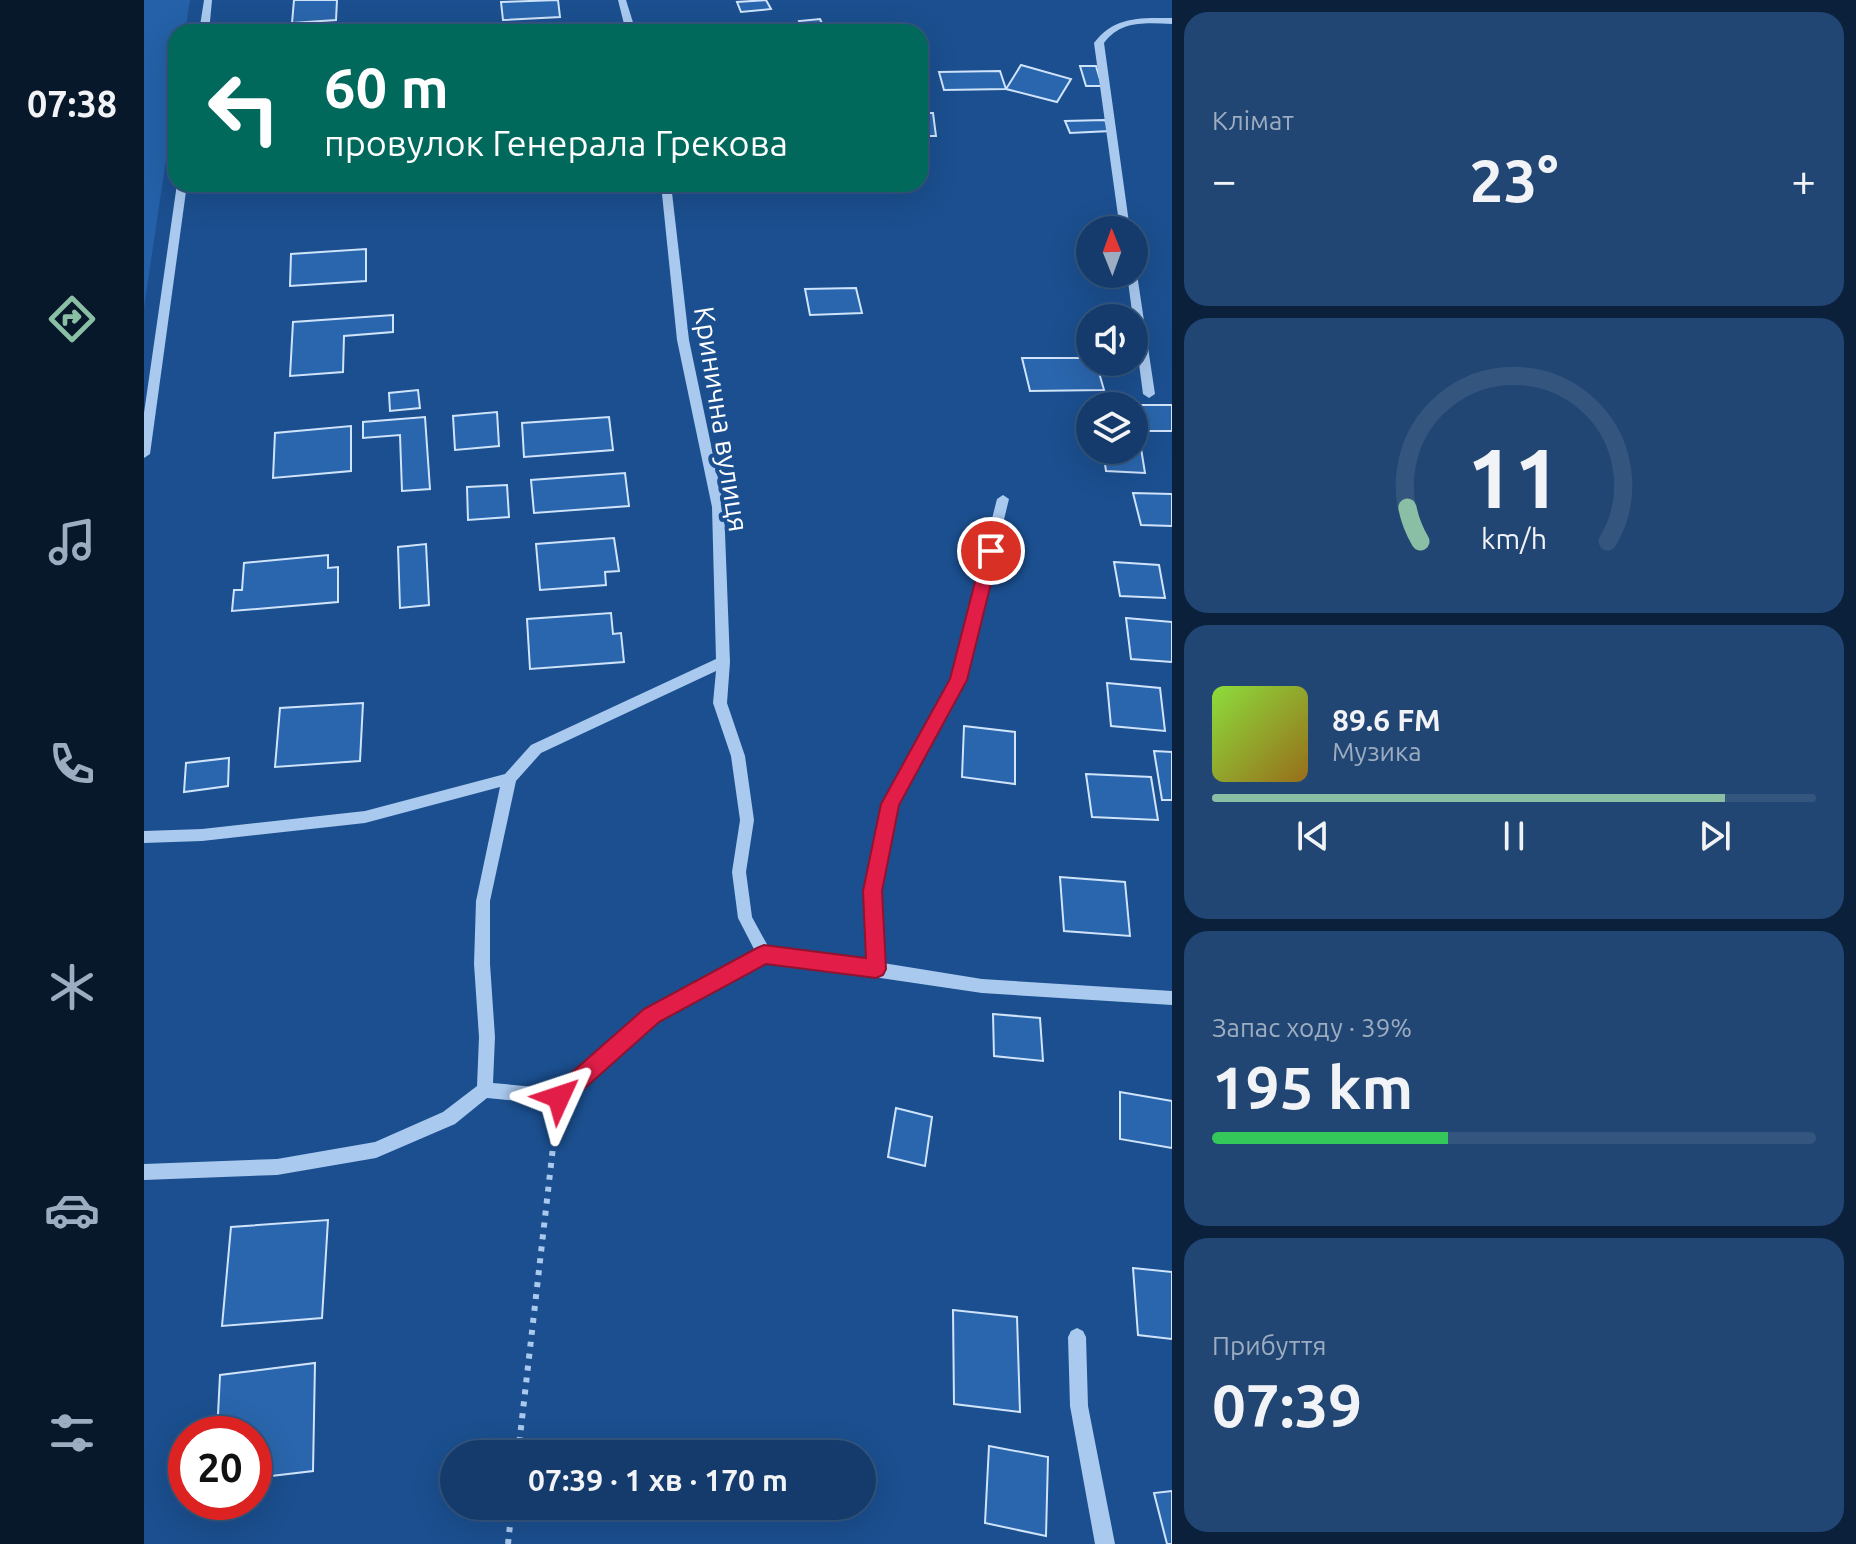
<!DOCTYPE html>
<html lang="uk">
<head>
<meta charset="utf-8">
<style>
  body { margin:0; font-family:Ubuntu,sans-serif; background:#214673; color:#f1f3f6; height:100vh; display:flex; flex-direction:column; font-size:30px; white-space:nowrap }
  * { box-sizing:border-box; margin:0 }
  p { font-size:26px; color:#9dadc1 }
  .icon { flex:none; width:44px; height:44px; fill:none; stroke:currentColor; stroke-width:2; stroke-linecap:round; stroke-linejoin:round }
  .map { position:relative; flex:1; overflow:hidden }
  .details { display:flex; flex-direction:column; gap:12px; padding:12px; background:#0b203b; width:684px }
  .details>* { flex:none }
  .guide { position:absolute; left:24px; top:24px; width:760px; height:168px; border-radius:24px; box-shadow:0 8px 32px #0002,0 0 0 2px #33557e; background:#00695c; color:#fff; overflow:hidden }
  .needle { width:52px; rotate:359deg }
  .tools { position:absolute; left:932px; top:216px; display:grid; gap:16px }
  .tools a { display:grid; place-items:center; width:72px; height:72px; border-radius:50%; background:#143b6b; box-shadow:0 8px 32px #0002,0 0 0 2px #33557e; font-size:40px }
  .speed { position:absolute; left:24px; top:1416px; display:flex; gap:16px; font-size:40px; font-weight:700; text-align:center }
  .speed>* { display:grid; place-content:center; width:104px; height:104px; border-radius:50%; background:#143b6b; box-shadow:0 8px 32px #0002,0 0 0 2px #33557e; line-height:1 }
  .speed .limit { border:12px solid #d22; background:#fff; color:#111 }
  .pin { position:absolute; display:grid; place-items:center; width:68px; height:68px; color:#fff; margin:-34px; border:4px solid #fff; border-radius:50%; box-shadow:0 2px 8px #0007 }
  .me { position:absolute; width:88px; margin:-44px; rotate:48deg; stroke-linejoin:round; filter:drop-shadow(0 0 6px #0008) }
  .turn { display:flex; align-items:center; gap:28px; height:168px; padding:0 24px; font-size:36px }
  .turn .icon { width:104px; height:104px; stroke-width:2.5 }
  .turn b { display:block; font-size:56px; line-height:68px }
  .big { font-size:60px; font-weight:700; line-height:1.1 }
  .details .card { flex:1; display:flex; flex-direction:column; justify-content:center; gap:12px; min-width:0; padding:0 28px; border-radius:24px; background:#214673 }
  .details .dial { align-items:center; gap:0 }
  .dial svg { height:208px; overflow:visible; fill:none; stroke:#33557e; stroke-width:7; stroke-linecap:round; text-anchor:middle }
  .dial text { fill:#f1f3f6; stroke:none }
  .song { display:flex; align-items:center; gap:24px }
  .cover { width:96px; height:96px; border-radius:12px; background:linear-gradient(135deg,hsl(90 70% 55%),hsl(40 70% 35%)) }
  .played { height:8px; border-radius:4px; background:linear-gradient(90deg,#8abfa5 85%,#33557e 85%) }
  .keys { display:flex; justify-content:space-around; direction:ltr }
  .heat { display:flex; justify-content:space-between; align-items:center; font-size:44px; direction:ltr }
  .charge { height:12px; border-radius:6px; background:linear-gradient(90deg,#34c759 39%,#33557e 0) }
  .trip { position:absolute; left:296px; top:1440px; width:436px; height:80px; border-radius:40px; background:#143b6b; box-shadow:0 8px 32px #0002,0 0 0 2px #33557e; font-weight:700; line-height:80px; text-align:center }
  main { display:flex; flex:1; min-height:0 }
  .dock { display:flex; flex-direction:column; width:144px; justify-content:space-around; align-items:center; background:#08182b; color:#9dadc1 }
  .dock .icon { width:56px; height:56px }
  .dock .on { color:#8abfa5 }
  .dock b { font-size:36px; color:#f1f3f6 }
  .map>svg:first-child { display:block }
  .green { fill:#2461a8 }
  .building { fill:#2a66ad; stroke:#cfe3fa; stroke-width:2 }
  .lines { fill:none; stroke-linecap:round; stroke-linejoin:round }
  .path { stroke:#a9c9ee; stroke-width:6; stroke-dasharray:5 7; stroke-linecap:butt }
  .minor { fill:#a9c9ee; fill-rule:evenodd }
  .route { fill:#e11d48; stroke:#92132f; stroke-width:2 }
  .labels { text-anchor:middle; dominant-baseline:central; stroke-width:8; stroke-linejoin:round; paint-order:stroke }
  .street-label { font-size:28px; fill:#fff; stroke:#1b4f8f }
</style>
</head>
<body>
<main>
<nav class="dock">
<b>07:38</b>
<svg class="icon on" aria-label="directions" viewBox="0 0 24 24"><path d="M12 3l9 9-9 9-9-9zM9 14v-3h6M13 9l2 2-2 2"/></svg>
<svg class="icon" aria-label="music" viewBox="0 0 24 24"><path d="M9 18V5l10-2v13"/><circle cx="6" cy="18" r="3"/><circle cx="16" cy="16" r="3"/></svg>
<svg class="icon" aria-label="phone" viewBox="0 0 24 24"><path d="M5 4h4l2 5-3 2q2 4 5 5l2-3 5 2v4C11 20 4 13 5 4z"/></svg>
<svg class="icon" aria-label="climate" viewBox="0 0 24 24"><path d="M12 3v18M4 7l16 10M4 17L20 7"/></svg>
<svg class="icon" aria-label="car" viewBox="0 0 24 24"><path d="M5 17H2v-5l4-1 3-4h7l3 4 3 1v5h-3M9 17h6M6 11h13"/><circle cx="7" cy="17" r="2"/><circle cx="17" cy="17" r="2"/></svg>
<svg class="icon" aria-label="filters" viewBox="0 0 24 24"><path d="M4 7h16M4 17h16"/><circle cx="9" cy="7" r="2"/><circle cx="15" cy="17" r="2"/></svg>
</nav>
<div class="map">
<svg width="1028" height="1544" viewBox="0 0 1028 1544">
  <rect width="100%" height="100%" fill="#1b4f8f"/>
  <path class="green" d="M0,0H46L41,32H32V92L0,308Z"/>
  <g class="building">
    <path d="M150,0H193L192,20L148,23Z"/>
    <path d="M414,0L416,17L359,20L357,2Z"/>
    <path d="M622,0L627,9L597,12L593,2Z"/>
    <path d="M676,19L682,32H660L655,21Z"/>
    <path d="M877,65L927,79L913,102L862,89Z"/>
    <path d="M936,66H952L958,86H942Z"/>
    <path d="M856,71L862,89L800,90L795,72Z"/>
    <path d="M776,113H789L792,136H776Z"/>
    <path d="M961,120L966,131L926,133L921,121Z"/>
    <path d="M222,249V281L146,286L147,254Z"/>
    <path d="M712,288L718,313L666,315L661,289Z"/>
    <path d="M249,315V332L200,336L199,372L146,376L149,322Z"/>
    <path d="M878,358H946V362H952L960,390L886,391Z"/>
    <path d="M274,390L276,408L246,411L245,393Z"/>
    <path d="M977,405H1028V431H990V406Z"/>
    <path d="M353,412L355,446L311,450L309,416Z"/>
    <path d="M281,417L286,489L258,491L256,435L219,438V422Z"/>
    <path d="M465,417L469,450L380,457L378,423Z"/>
    <path d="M207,426V471L129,478L131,433Z"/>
    <path d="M990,442H996L1001,473L962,471L959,450H990Z"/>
    <path d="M481,473L485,506L390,513L387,480Z"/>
    <path d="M363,485L365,517L324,520L323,487Z"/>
    <path d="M989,493L1028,494V526L997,525Z"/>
    <path d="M470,538L475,571L461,572L462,585L396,590L392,544Z"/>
    <path d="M282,544L285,605L256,608L254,547Z"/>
    <path d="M184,555V568L194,567V602L88,611L90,590H98L100,563Z"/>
    <path d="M970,562L1015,565L1021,598L976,596Z"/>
    <path d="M467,613L469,634L477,633L480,662L386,669L383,619Z"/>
    <path d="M982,618L1028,622V662L987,659Z"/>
    <path d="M963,683L1016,688L1021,731L967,726Z"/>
    <path d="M219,703L216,761L131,767L136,708Z"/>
    <path d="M820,726L871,732V784L818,777Z"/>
    <path d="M1010,751L1028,752V800H1018Z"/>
    <path d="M85,758L84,786L40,792L42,763Z"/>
    <path d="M942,774L1007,777L1014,820L948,817Z"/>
    <path d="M916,877L981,882L986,936L920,931Z"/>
    <path d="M849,1014L896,1018L899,1061L850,1056Z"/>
    <path d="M976,1092L1028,1101V1148L976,1139Z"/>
    <path d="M752,1108L788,1117L781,1166L744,1157Z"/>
    <path d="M184,1220L178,1318L78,1326L87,1227Z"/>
    <path d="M989,1268L1028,1272V1339L994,1335Z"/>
    <path d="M809,1310L873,1317L876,1412L810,1404Z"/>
    <path d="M171,1363L169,1471L110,1478V1434H73L76,1375Z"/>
    <path d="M845,1446L904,1457L902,1536L841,1523Z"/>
    <path d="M1028,1491V1544H1023L1010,1493Z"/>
  </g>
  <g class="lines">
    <g class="path">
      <path d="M374,1454L412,1121"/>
      <path d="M364,1544L368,1506"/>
    </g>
    <g class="minor">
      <path d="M60,0H68L65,32H55Z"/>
      <path d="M474,0H482L492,32H482Z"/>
      <path d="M1028,18V24C1002,23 977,20 960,43L986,230H976L950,43C970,16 997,18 1028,18Z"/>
      <path d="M33,184H43L6,454L0,458V413Z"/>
      <path d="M517,184H527L545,340L580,507L586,662L583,703L601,756L610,820L602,872L608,917L625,948L724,961L721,891L739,804L807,680L853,499L859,495L865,499L821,680L753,805L735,891L739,963L838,979L1028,991V1005L838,993L621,961L514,1021L421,1103L415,1105L343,1098L311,1124L232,1158L133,1175L0,1180V1164L133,1159L231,1142L299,1112L333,1086L335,1037L330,964L332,901L356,787L221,823L58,841L0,843V831L58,829L221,811L361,774L387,745L572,659L568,507L533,340ZM572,671L569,703L587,756L596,820L588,872L594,918L611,951L502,1011L412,1089L349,1083L351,1037L346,964V901L372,781L397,753Z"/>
      <path d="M990,271L993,274L1011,394L1005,398L999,394L983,274H990Z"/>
      <path d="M933,1328L939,1331L942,1337L944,1406L971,1544H951L926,1406L924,1337L927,1331Z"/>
    </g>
  </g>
  <path class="route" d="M847,545L855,551L823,680L755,805L738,891L742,969L739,975L732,978L622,964L515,1022L422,1105L415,1108L408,1105L404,1097L408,1090L500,1009L613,948L620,945L722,958L719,891L737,804L806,679L839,551Z"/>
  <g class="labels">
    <g class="street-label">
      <text transform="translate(578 419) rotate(81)">Кринична вулиця</text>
    </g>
  </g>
</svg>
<div class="tools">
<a><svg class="needle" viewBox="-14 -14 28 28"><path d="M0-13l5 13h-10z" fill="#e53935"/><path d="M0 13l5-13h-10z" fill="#9dadc1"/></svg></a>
<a><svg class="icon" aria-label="sound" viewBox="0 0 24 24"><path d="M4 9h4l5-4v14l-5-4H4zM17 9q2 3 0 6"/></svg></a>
<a><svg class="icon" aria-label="layers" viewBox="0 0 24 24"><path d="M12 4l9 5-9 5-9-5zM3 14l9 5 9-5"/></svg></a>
</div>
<div class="speed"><div class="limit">20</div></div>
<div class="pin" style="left:847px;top:551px;background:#d93025"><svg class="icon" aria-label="arrive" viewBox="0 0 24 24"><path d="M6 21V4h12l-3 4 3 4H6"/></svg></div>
<svg class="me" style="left:415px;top:1097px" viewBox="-20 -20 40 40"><path d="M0-17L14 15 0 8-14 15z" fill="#e11d48" stroke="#fff" stroke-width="4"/></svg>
<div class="trip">07:39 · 1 хв · 170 m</div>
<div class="guide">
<div class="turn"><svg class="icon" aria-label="left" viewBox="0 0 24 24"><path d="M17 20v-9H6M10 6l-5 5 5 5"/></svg><div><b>60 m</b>провулок Генерала Грекова</div></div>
</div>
</div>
<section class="details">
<div class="card"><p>Клімат</p>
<div class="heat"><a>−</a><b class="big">23°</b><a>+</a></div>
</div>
<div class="card dial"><svg viewBox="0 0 100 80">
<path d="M14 69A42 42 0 1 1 86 69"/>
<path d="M14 69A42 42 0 0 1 9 56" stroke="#8abfa5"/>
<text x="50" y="56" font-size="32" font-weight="700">11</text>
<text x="50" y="72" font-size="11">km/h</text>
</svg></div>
<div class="card">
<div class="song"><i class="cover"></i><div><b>89.6 FM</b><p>Музика</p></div></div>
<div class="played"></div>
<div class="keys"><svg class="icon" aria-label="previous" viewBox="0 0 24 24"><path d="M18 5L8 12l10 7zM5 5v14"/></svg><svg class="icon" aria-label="pause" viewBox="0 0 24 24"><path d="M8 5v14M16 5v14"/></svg><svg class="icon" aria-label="next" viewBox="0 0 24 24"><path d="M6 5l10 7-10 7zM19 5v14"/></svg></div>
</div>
<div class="card"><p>Запас ходу · 39%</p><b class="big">195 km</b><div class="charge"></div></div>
<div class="card"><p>Прибуття</p><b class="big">07:39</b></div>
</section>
</main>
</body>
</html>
